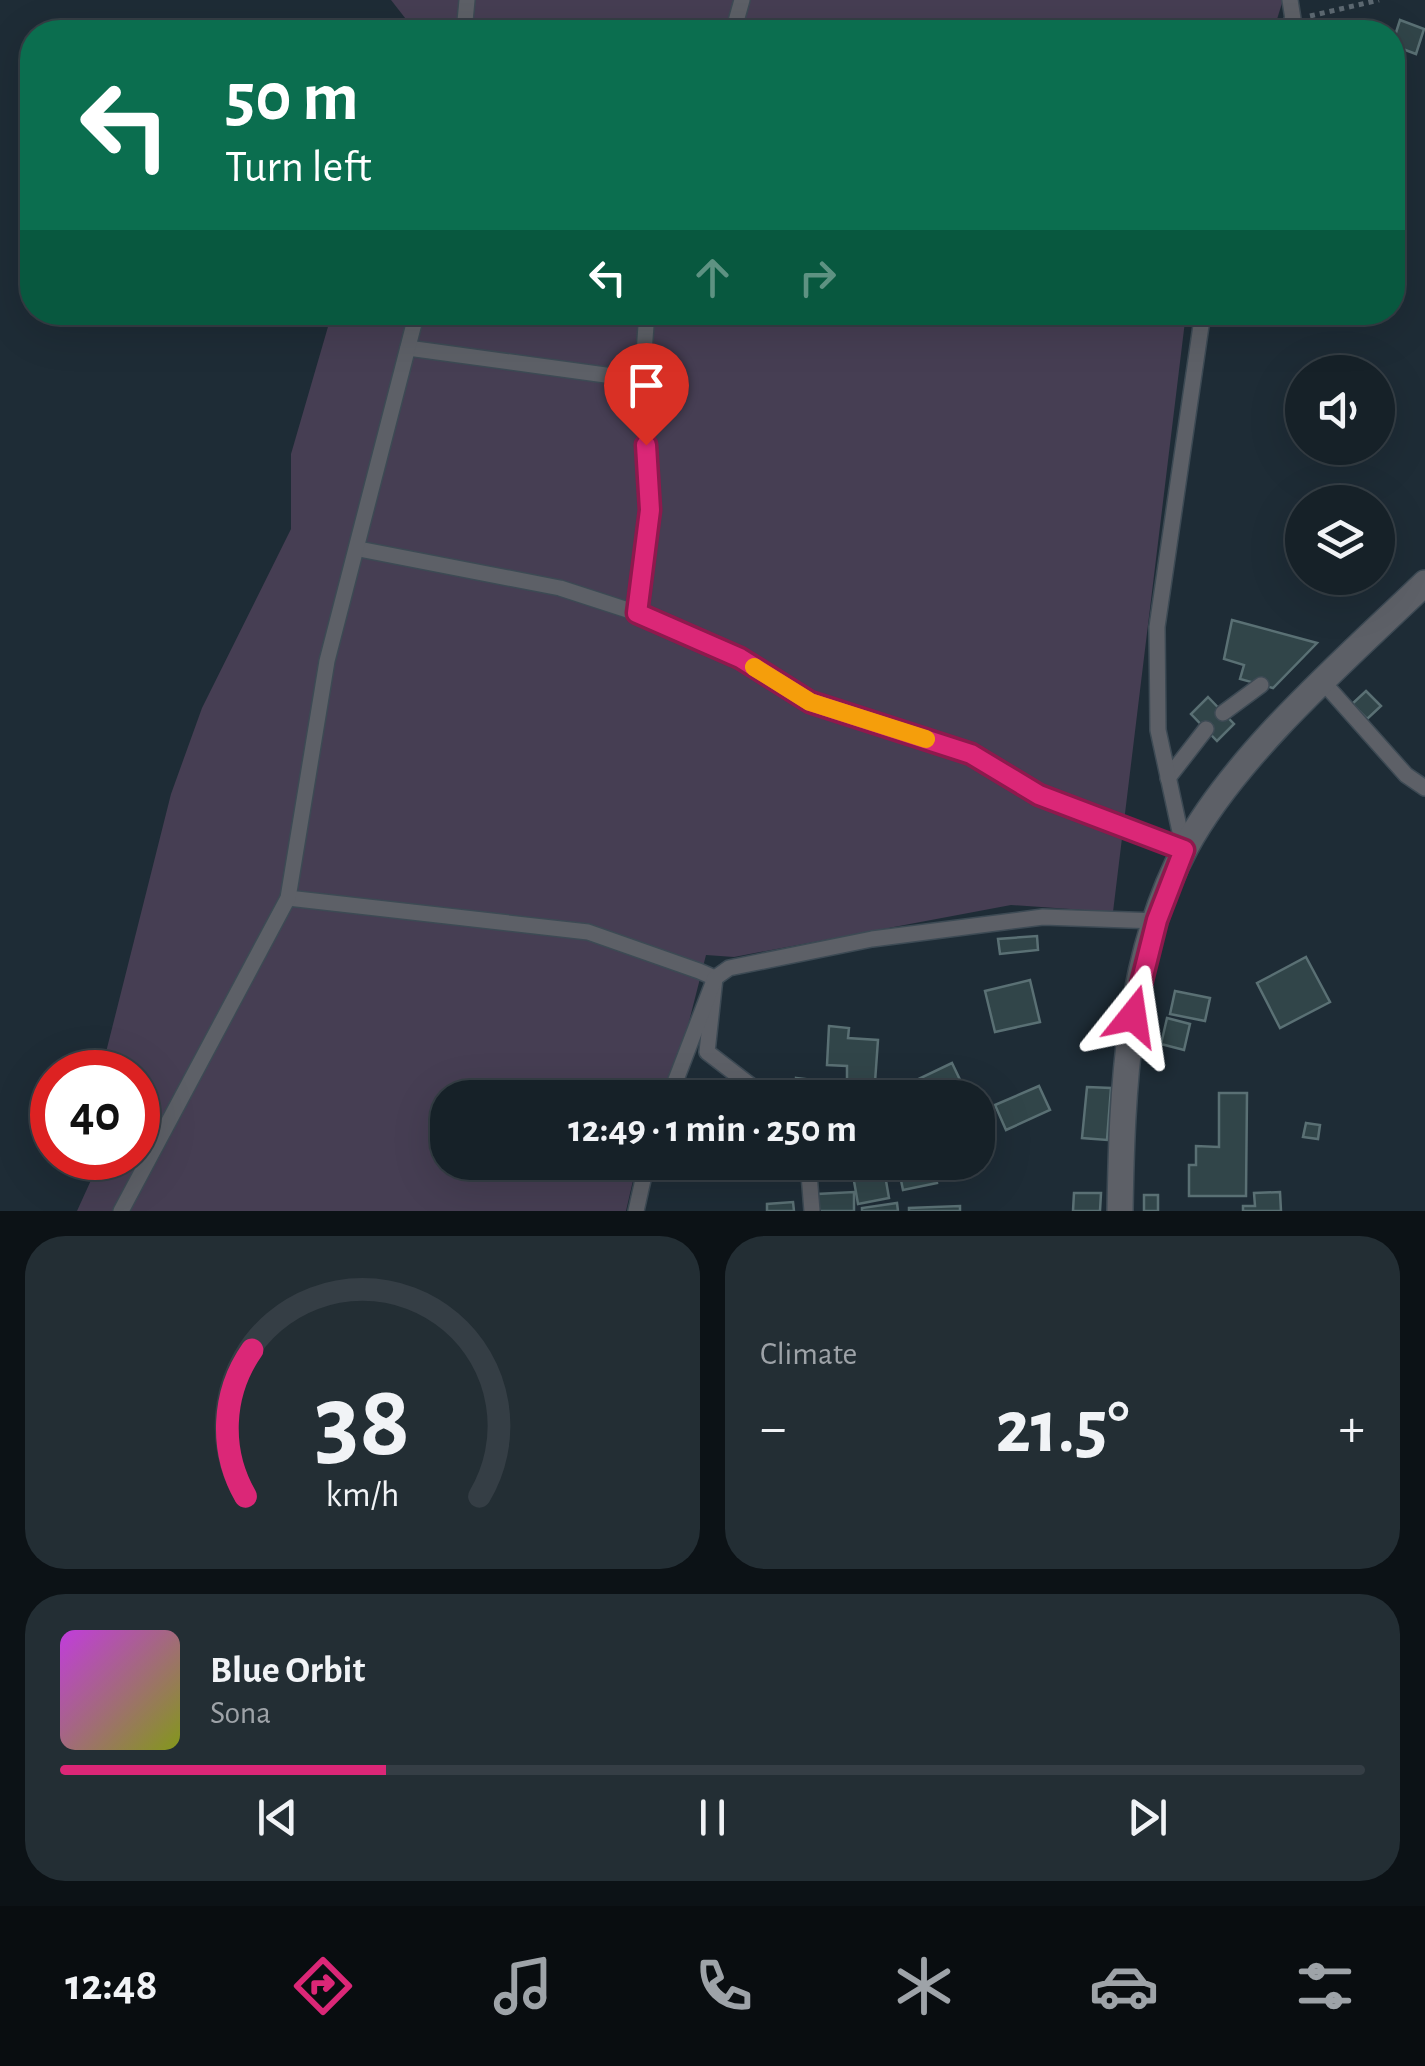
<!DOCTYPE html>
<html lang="en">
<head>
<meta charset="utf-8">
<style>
  body { margin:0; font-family:"Alegreya Sans",sans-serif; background:#232e34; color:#f1f3f6; height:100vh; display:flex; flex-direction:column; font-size:38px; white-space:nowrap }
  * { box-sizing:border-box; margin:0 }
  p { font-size:32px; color:#9ea3a8 }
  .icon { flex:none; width:55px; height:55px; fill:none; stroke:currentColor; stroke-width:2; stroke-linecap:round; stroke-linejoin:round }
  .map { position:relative; height:1211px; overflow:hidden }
  .panel { display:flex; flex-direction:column; gap:25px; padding:25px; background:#0c1216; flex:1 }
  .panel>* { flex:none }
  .top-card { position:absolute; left:20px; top:20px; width:1385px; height:305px; border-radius:40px; box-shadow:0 10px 40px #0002,0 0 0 2px #353e45; background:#0b6e4f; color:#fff; overflow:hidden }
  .tools { position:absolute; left:1285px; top:355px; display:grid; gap:20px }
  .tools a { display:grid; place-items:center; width:110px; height:110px; border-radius:50%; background:#162128; box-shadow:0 10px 40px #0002,0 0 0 2px #353e45; font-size:50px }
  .speed { position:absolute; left:30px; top:1050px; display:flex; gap:20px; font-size:50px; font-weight:700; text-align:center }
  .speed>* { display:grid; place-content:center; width:130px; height:130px; border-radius:50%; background:#162128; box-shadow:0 10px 40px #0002,0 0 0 2px #353e45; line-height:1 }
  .speed .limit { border:15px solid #d22; background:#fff; color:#111 }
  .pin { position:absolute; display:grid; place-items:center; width:85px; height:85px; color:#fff; margin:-102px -42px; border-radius:50% 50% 50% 0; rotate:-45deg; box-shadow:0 0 10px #0007 }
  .pin .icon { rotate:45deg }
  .me { position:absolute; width:110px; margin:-55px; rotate:15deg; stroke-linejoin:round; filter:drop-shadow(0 0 8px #0008) }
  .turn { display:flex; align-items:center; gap:35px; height:210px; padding:0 40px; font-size:45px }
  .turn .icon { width:130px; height:130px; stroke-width:2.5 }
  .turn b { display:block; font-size:70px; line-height:85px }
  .lanes { display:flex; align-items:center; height:95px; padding:0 40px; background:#0003; justify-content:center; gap:50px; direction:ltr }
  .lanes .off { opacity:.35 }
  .big { font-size:75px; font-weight:700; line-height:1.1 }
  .panel .tile { flex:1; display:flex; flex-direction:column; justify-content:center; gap:15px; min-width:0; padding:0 35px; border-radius:40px; background:#232e34 }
  .panel .dial { align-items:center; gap:0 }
  .dial svg { height:260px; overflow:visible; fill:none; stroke:#353e45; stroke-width:7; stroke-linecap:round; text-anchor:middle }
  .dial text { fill:#f1f3f6; stroke:none }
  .song { display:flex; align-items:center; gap:30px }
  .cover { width:120px; height:120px; border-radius:15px; background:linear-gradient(135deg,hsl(290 70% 55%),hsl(70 70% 35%)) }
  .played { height:10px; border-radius:5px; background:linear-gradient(90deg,#db2777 25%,#353e45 25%) }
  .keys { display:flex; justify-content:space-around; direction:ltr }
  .heat { display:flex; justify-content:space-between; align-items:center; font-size:55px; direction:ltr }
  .panel .tiles { flex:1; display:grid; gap:25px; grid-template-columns:1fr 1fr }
  .tile:last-child { grid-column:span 2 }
  .trip { position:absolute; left:430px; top:1080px; width:565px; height:100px; border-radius:40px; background:#162128; box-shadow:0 10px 40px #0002,0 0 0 2px #353e45; font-weight:700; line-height:100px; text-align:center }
  .dock { display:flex; height:160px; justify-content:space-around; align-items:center; background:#090d10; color:#9ea3a8 }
  .dock .icon { width:70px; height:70px }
  .dock .active { color:#db2777 }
  .dock b { font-size:45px; color:#f1f3f6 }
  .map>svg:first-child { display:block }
  .green { fill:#463e53 }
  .building { fill:#314549; stroke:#5a7074; stroke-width:2.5 }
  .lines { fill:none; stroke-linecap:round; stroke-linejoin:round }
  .service-casing { stroke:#3d4a54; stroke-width:18 }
  .tertiary-casing { stroke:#3d4a54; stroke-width:28 }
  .path { stroke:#5d6972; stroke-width:5; stroke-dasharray:5 5; stroke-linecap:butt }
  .service { stroke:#5d6067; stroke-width:15 }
  .tertiary { stroke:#5d6067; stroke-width:25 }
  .route-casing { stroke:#8e194d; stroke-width:25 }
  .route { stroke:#db2777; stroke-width:18 }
  .slow { stroke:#f59e0b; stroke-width:18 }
</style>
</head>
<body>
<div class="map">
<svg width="1425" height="1211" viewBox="0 0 1425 1211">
  <rect width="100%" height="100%" fill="#1e2c36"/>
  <g class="green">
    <path d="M391,0H1283L1273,32H416Z"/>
    <path d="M332,313H1186L1113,912L1011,905L734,957L706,955L681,1053L662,1097L448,1098V1162L637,1163L626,1211H77L92,1178L88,1158H138V1072H101L171,794L202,708L291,529V454Z"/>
  </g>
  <g class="building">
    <path d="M1400,20L1424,29L1416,54L1392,45Z"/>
    <path d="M1232,620L1317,643L1273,688L1240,679L1244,665L1224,659Z"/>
    <path d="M1366,691L1381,706L1367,719L1352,704Z"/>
    <path d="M1208,697L1234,724L1217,741L1191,714Z"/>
    <path d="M1037,936L1038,950L1000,954L998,939Z"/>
    <path d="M1306,957L1330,1002L1280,1028L1257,983Z"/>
    <path d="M1030,980L1040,1022L995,1032L985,991Z"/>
    <path d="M1175,991L1210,998L1205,1021L1170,1014Z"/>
    <path d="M1167,1018L1190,1024L1184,1050L1161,1044Z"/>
    <path d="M829,1026L849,1028L848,1038L878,1040L875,1082L847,1080V1066L827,1065Z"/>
    <path d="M952,1063L962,1084L932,1098H891L889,1093Z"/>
    <path d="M796,1078L832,1082L831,1098H794Z"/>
    <path d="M1039,1086L1050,1110L1006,1130L995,1105Z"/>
    <path d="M1087,1087L1111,1088L1107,1140L1082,1138Z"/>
    <path d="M969,1089L973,1098H950Z"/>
    <path d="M1219,1093H1247L1246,1196H1189V1165H1196V1146L1219,1147Z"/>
    <path d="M978,1106L987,1127L978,1132Z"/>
    <path d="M1306,1123L1320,1125L1318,1139L1303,1137Z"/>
    <path d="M914,1162H933L937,1183L903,1190L898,1166Z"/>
    <path d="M937,1162H969L941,1172Z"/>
    <path d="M885,1175L889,1198L858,1204L854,1181Z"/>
    <path d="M854,1192V1211H817V1194Z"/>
    <path d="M1280,1192L1281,1211H1243V1206H1255L1254,1193Z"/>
    <path d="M1074,1193H1101L1100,1211H1073Z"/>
    <rect x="1144" y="1195" width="14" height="16"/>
    <path d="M793,1202L794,1211H767V1204Z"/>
    <path d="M897,1203L898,1211H862V1208Z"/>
    <path d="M960,1206V1211H909V1208Z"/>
  </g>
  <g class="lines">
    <g class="service-casing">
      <g id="service">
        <path d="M464,32L467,0"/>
        <path d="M733,32L742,0"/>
        <path d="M1284,32L1293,19L1290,0"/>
        <path d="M408,348L642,380"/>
        <path d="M359,549L560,588L637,613L740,658L810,702L971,754L1039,795L1184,850"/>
        <path d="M637,613L650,510L642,380L647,312"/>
        <path d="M1324,683L1406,775L1425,788"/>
        <path d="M1223,713L1261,685"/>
        <path d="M1168,778L1206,729"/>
        <path d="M1184,850L1158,730L1157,627L1203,312"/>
        <path d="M288,898L588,932L699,971L715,978L707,1052L767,1098"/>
        <path d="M669,1098L715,978L729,968L872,939L1043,917L1157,921"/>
        <path d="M808,1162L812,1211"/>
        <path d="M121,1211L288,898L327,661L417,312"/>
        <path d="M636,1211L647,1162"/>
      </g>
    </g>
    <g class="tertiary-casing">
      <path id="tertiary" d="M1120,1211C1122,1091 1127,956 1186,847C1237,753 1347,658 1425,583"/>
    </g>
    <path class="path" d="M1310,16L1379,0"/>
    <use href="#service" class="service"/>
    <use href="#tertiary" class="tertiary"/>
  </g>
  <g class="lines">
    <g class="route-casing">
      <path id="route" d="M646,445L650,510L637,613L740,658L810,702L971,754L1039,795L1184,850L1157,920L1133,1016"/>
    </g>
    <use href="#route" class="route"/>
    <path class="slow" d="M754,667L810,702L926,739"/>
  </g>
</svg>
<div class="tools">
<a><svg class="icon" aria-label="sound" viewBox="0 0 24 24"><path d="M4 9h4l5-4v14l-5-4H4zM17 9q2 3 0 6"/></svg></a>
<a><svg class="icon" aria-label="layers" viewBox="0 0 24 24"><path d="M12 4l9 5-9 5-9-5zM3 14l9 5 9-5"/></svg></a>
</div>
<div class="speed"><div class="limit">40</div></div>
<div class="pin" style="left:646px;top:445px;background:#d93025"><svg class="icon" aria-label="arrive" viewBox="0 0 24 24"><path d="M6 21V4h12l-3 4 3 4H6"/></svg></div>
<svg class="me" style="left:1133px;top:1016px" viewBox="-20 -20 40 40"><path d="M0-17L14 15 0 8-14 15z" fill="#db2777" stroke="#fff" stroke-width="4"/></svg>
<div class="trip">12:49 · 1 min · 250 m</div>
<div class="top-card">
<div class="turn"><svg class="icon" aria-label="left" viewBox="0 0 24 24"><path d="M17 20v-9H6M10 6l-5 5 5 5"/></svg><div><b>50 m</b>Turn left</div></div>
<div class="lanes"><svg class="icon" aria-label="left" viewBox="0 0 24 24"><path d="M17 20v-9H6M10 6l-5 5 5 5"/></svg><svg class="icon off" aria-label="ahead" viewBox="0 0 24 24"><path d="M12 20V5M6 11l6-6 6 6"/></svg><svg class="icon off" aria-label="right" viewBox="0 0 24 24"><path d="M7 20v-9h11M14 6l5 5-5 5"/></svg></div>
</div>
</div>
<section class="panel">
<div class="tiles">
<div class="tile dial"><svg viewBox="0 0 100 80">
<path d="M14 69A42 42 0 1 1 86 69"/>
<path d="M14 69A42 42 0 0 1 16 24" stroke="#db2777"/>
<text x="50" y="56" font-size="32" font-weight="700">38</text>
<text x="50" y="72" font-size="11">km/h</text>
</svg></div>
<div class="tile"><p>Climate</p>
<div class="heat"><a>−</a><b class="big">21.5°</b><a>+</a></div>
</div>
<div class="tile">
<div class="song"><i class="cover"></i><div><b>Blue Orbit</b><p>Sona</p></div></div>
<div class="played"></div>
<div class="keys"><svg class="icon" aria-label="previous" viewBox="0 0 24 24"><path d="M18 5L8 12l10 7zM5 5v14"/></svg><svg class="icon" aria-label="pause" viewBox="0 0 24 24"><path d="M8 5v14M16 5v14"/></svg><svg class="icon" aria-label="next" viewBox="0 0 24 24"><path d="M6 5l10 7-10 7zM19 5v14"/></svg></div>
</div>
</div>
</section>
<nav class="dock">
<b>12:48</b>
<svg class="icon active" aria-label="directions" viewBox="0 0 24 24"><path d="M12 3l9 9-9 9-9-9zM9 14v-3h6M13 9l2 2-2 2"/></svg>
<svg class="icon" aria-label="music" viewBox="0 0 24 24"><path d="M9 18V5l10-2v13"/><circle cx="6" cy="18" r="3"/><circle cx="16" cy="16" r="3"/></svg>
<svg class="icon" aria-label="phone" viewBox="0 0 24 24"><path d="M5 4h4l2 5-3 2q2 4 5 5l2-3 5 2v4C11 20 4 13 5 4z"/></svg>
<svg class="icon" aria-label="climate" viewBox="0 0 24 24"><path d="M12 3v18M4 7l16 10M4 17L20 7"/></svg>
<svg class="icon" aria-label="car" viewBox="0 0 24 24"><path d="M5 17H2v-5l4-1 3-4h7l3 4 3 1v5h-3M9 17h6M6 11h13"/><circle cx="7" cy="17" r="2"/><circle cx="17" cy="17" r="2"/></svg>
<svg class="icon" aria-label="filters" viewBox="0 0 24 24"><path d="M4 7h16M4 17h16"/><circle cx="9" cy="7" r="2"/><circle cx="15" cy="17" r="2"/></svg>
</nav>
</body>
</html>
